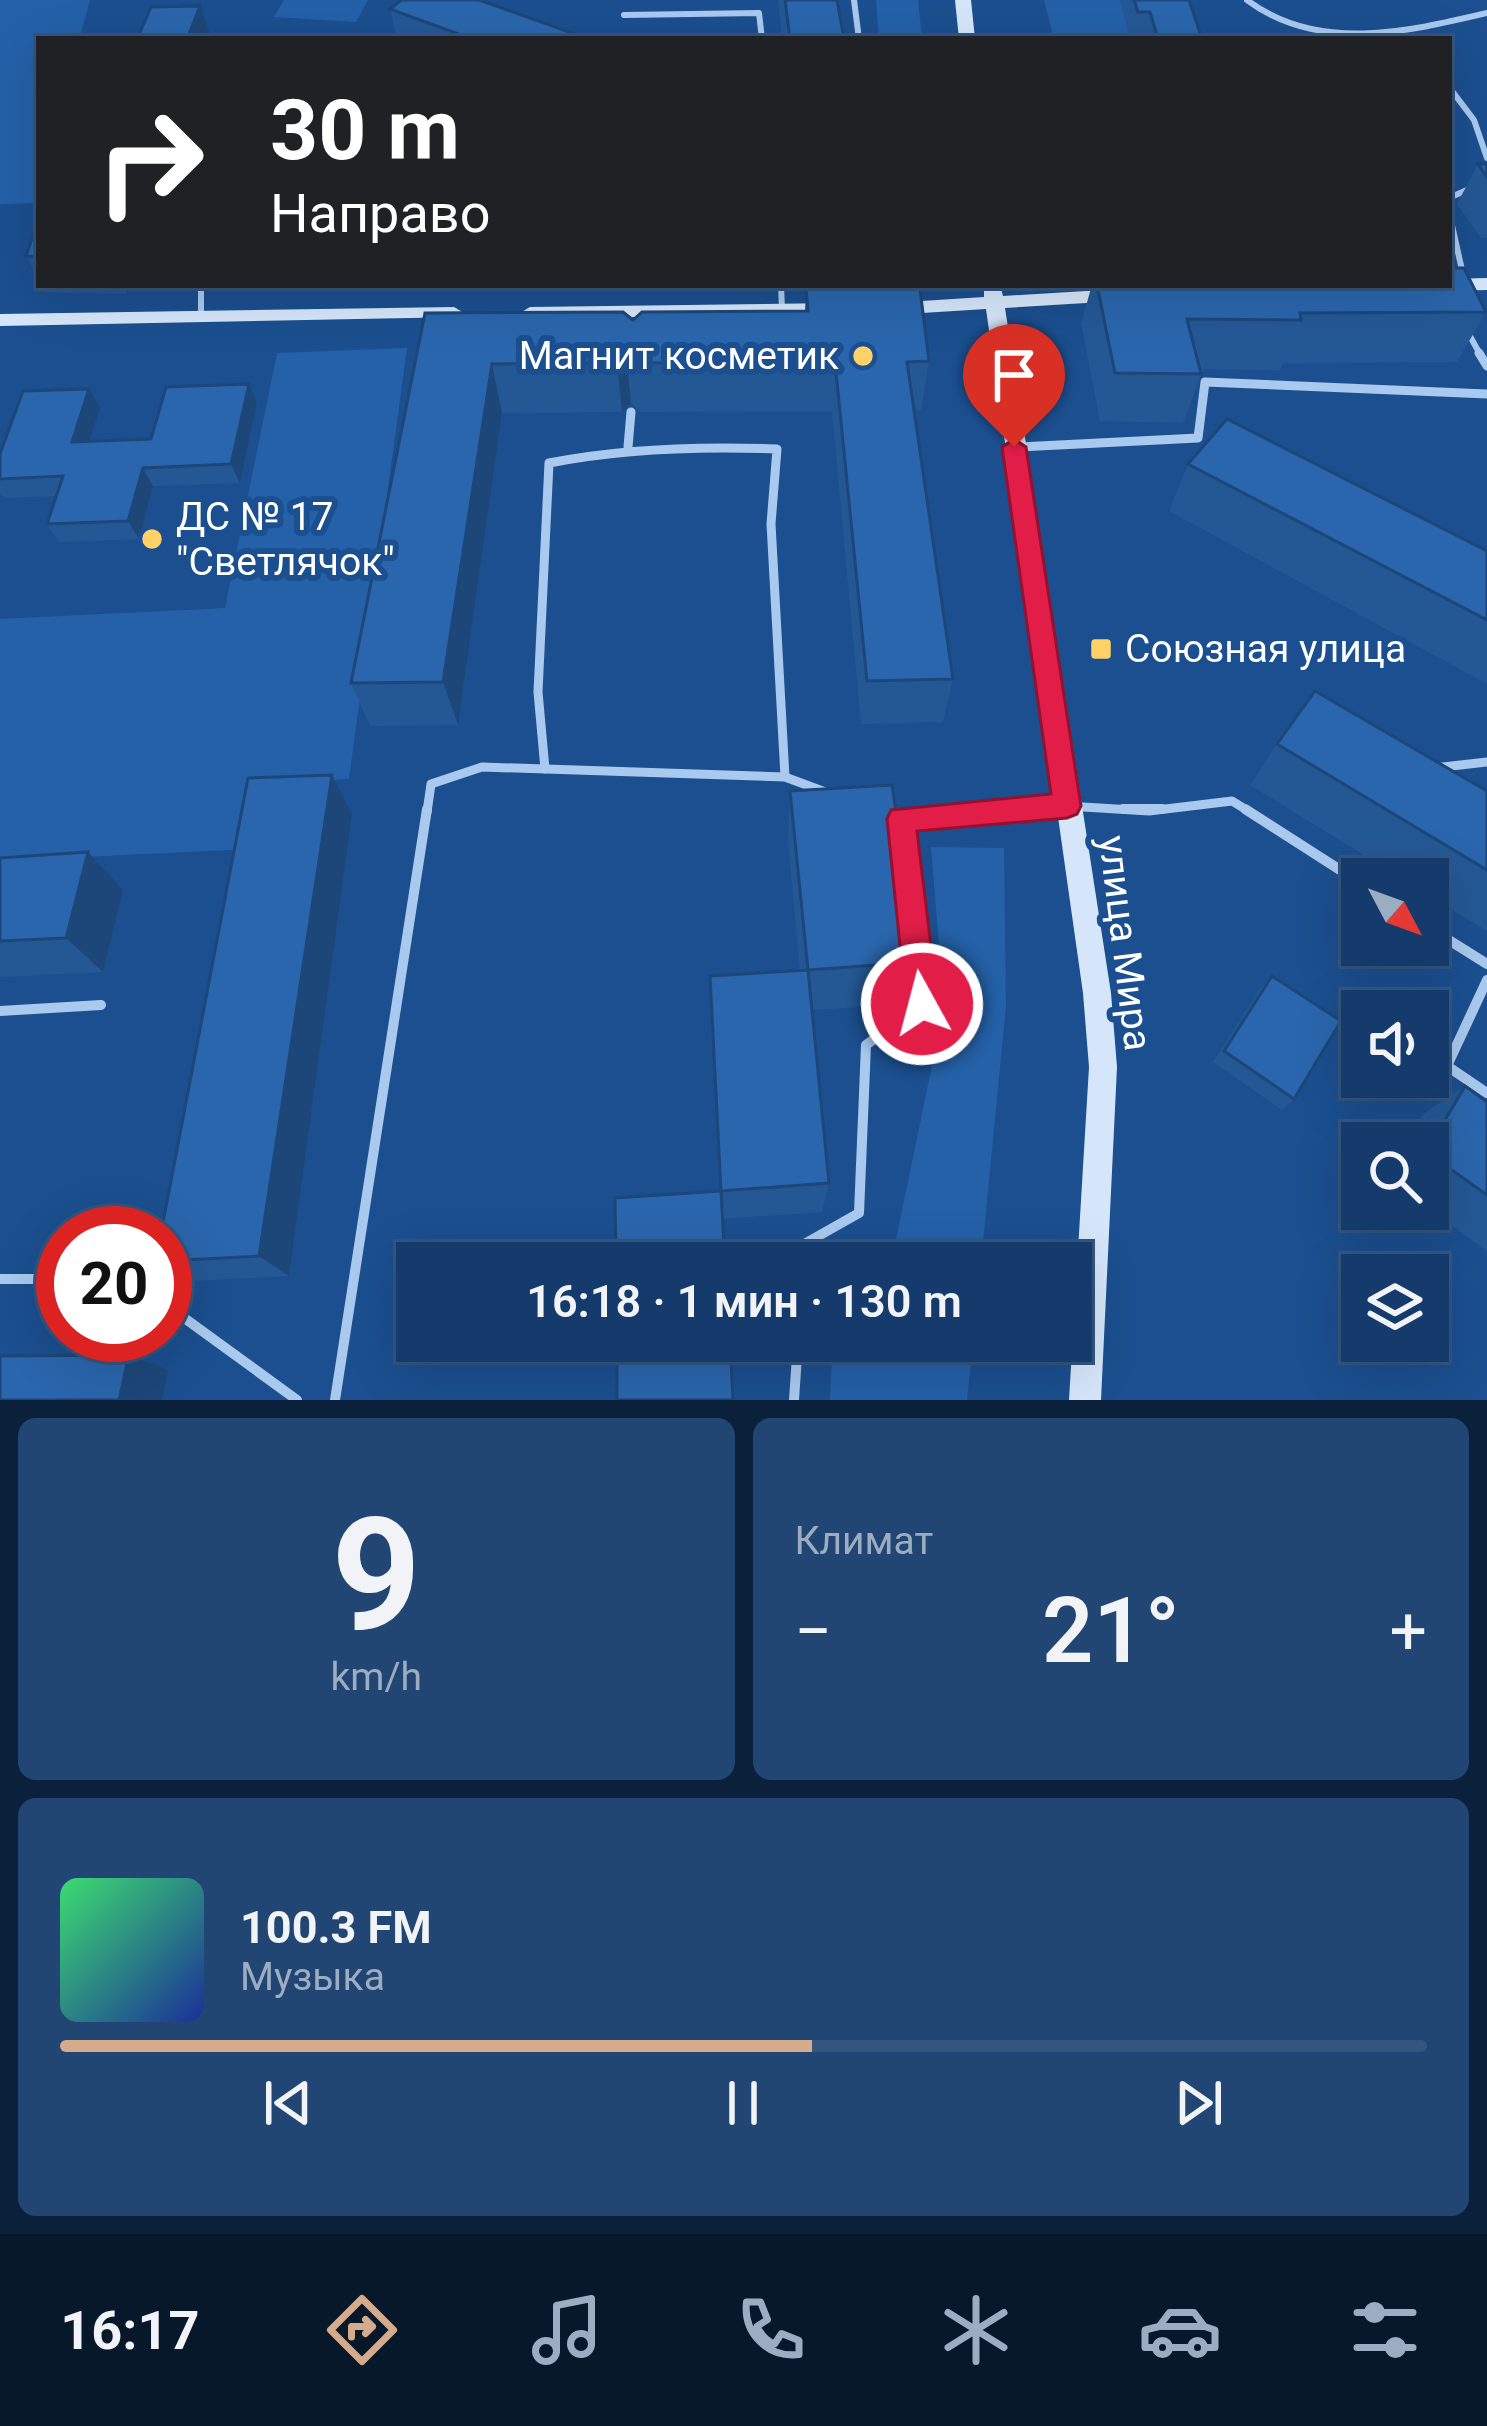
<!DOCTYPE html>
<html lang="ru">
<head>
<meta charset="utf-8">
<style>
  body { margin:0; font-family:Roboto,sans-serif; background:#214673; color:#f1f3f6; height:100vh; display:flex; flex-direction:column; font-size:45px; white-space:nowrap }
  * { box-sizing:border-box; margin:0 }
  p { font-size:39px; color:#9dadc1 }
  .icon { flex:none; width:66px; height:66px; fill:none; stroke:currentColor; stroke-width:2; stroke-linecap:round; stroke-linejoin:round }
  .map { position:relative; height:1400px; overflow:hidden }
  .details { display:flex; flex-direction:column; gap:18px; padding:18px; background:#0b203b; flex:1 }
  .details>* { flex:none }
  .hud { position:absolute; left:36px; top:36px; width:1416px; height:252px; border-radius:0px; box-shadow:0 12px 48px #0002,0 0 0 3px #33557e; background:#202124; color:#fff; overflow:hidden }
  .needle { width:78px; rotate:131deg }
  .fabs { position:absolute; left:1341px; top:858px; display:grid; gap:24px }
  .fabs a { display:grid; place-items:center; width:108px; height:108px; border-radius:0px; background:#143b6b; box-shadow:0 12px 48px #0002,0 0 0 3px #33557e; font-size:60px }
  .speed { position:absolute; left:36px; top:1206px; display:flex; gap:24px; font-size:60px; font-weight:700; text-align:center }
  .speed>* { display:grid; place-content:center; width:156px; height:156px; border-radius:50%; background:#143b6b; box-shadow:0 12px 48px #0002,0 0 0 3px #33557e; line-height:1 }
  .speed .limit { border:18px solid #d22; background:#fff; color:#111 }
  .pin { position:absolute; display:grid; place-items:center; width:102px; height:102px; color:#fff; margin:-123px -51px; border-radius:50% 50% 50% 0; rotate:-45deg; box-shadow:0 0 12px #0007 }
  .pin .icon { rotate:45deg }
  .me { position:absolute; width:132px; margin:-66px; rotate:353deg; stroke-linejoin:round; filter:drop-shadow(0 0 9px #0008) }
  .turn { display:flex; align-items:center; gap:42px; height:252px; padding:0 36px; font-size:54px }
  .turn .icon { width:156px; height:156px; stroke-width:2.5 }
  .turn b { display:block; font-size:84px; line-height:102px }
  .big { font-size:90px; font-weight:600; line-height:1.1 }
  .details .tile { flex:1; display:flex; flex-direction:column; justify-content:center; gap:18px; min-width:0; padding:0 42px; border-radius:18px; background:#214673 }
  .details .dial { align-items:center; gap:0 }
  .dial b { font-size:156px; line-height:1 }
  .song { display:flex; align-items:center; gap:36px }
  .cover { width:144px; height:144px; border-radius:18px; background:linear-gradient(135deg,hsl(140 70% 55%),hsl(230 70% 35%)) }
  .played { height:12px; border-radius:6px; background:linear-gradient(90deg,#d6ab8b 55%,#33557e 55%) }
  .keys { display:flex; justify-content:space-around; direction:ltr }
  .heat { display:flex; justify-content:space-between; align-items:center; font-size:66px; direction:ltr }
  .details .tiles { flex:1; display:grid; gap:18px; grid-template-columns:1fr 1fr }
  .tile:last-child { grid-column:span 2 }
  .trip { position:absolute; left:396px; top:1242px; width:696px; height:120px; border-radius:0px; background:#143b6b; box-shadow:0 12px 48px #0002,0 0 0 3px #33557e; font-weight:600; line-height:120px; text-align:center }
  .dock { display:flex; height:192px; justify-content:space-around; align-items:center; background:#08182b; color:#9dadc1 }
  .dock .icon { width:84px; height:84px }
  .dock .selected { color:#d6ab8b }
  .dock b { font-size:54px; color:#f1f3f6 }
  .map>svg:first-child { display:block }
  .green { fill:#2461a8 }
  .lines { fill:none; stroke-linecap:round; stroke-linejoin:round }
  .lane-far2 { stroke:#a9c9ee; stroke-width:6 }
  .lane-far1 { stroke:#a9c9ee; stroke-width:9 }
  .lane { stroke:#a9c9ee; stroke-width:10 }
  .secondary { fill:#d6e6fa; fill-rule:evenodd }
  .wall { fill:#245895 }
  .shaded-wall { fill:#1d4779 }
  .building { fill:#2a66ad; stroke:#1d4779; stroke-width:3 }
  .route { fill:#e11d48; stroke:#92132f; stroke-width:3 }
  .poi-dot { fill:#ffd166; stroke:#1b4f8f; stroke-width:4.5 }
  .labels { text-anchor:middle; dominant-baseline:central; stroke-width:12; stroke-linejoin:round; paint-order:stroke }
  .poi-label { font-size:39px; fill:#fff; stroke:#1b4f8f; text-anchor:start }
  .street-label { font-size:39px; fill:#fff; stroke:#1b4f8f }
</style>
</head>
<body>
<div class="map">
<svg width="1487" height="1400" viewBox="0 0 1487 1400">
  <rect width="100%" height="100%" fill="#1b4f8f"/>
  <g class="green">
    <path d="M0,0H90L79,39H39V203L0,204Z"/>
    <path d="M284,0H368L356,22L274,17Z"/>
    <path d="M876,0H918L922,39H879Z"/>
    <path d="M1044,0H1120L1134,39H1054Z"/>
    <path d="M407,348L349,779L261,783L249,849L0,861V619L225,608L277,353Z"/>
    <path d="M931,847L1004,848L1006,1006L981,1263H891L944,1008Z"/>
    <path d="M833,1341H973L967,1400H830Z"/>
  </g>
  <g class="lines">
    <g class="lane-far2">
      <path d="M854,0L859,39"/>
      <path d="M1247,0C1317,53 1407,32 1487,13"/>
      <path d="M624,15L759,13L762,39"/>
      <path d="M1449,87L1474,120L1487,158"/>
      <path d="M1449,198L1487,181"/>
      <path d="M1449,212L1464,279"/>
      <path d="M201,285V316"/>
      <path d="M781,285L782,310"/>
      <path d="M1466,329L1481,356"/>
    </g>
    <g class="lane-far1">
      <path d="M1479,353L1487,366"/>
      <path d="M628,447L631,412"/>
      <path d="M1019,447L1198,438L1205,382L1487,394"/>
      <path d="M1434,768L1487,762"/>
      <path d="M545,769L538,692L549,463C625,448 700,446 777,449L771,524L785,777"/>
      <path d="M427,812L431,784L482,767L785,777L828,793"/>
      <path d="M985,812L1067,806L1149,811L1232,801L1250,812"/>
    </g>
    <g class="lane">
      <path d="M1123,809H1162"/>
      <path d="M1245,809L1362,884"/>
      <path d="M1428,927L1487,964"/>
      <path d="M1487,980L1447,1066L1487,1093"/>
      <path d="M0,1011L101,1005"/>
      <path d="M804,1263L806,1243L859,1213L866,1045L922,1004L901,819L1024,809"/>
      <path d="M0,1279H63"/>
      <path d="M165,1304L297,1400"/>
      <path d="M335,1400L427,809"/>
      <path d="M794,1400L798,1341"/>
    </g>
    <g class="secondary">
      <path d="M955,0H971L975,39H959Z"/>
      <path d="M1487,278V290L1449,291L1440,285H1449V279Z"/>
      <path d="M984,285H1000L1003,296L1119,289L1128,295L1119,301L1005,308L1111,993L1117,1067L1101,1400H1069L1089,1067L1083,993L986,309L890,315L880,309L890,303L984,297Z"/>
      <path d="M838,303L845,305V313L530,319L520,313L530,307Z"/>
      <path d="M454,307L464,313L461,317L0,326V314Z"/>
    </g>
  </g>
  <g class="wall">
    <path d="M778,0H837L844,39H782Z"/>
    <path d="M1120,0H1189L1202,39H1130Z"/>
    <path d="M390,9L589,39H397Z"/>
    <path d="M1478,164H1487V238H1481L1457,204Z"/>
    <path d="M39,218V280L26,256Z"/>
    <path d="M42,285H128L127,294L45,292Z"/>
    <path d="M1092,285H1449L1486,312L1457,362L1283,363L1280,370L1200,369L1201,374L1183,423L1100,421L1081,323Z"/>
    <path d="M806,289L929,361L921,410H914L953,679L943,722L861,724L832,411L640,412L631,403L622,412L502,413L458,725L370,726L351,683L425,313L633,320L805,311Z"/>
    <path d="M249,384L257,403L240,483L153,486L139,539L59,542L47,524L56,496L4,498L0,493V454L100,408L89,442L151,439Z"/>
    <path d="M1188,464L1487,551V684L1169,511Z"/>
    <path d="M1277,744L1487,791V931L1428,895V879H1403L1250,785Z"/>
    <path d="M790,791L918,962L906,1004L812,1010L829,1183L822,1212L723,1219L721,1191L800,970L788,840Z"/>
    <path d="M352,815L289,1276L192,1281L165,1267V1233Z"/>
    <path d="M0,858L123,890L103,972L0,977Z"/>
    <path d="M1272,976L1294,1099L1282,1110L1213,1062L1260,989Z"/>
    <path d="M1465,1086L1487,1102V1251L1428,1208V1143H1406L1423,1114Z"/>
  </g>
  <g class="shaded-wall">
    <path d="M200,6L212,39H187Z"/>
    <path d="M626,354L631,403L622,412L617,363Z"/>
    <path d="M492,364L502,413L458,725L443,682Z"/>
    <path d="M249,384L257,403L240,483L231,464Z"/>
    <path d="M89,389L100,408L83,461L72,442Z"/>
    <path d="M143,468L153,486L139,539L128,521Z"/>
    <path d="M332,775L352,815L289,1276L259,1256Z"/>
    <path d="M88,852L123,890L103,972L66,938Z"/>
    <path d="M129,1355L168,1370L162,1400H119Z"/>
  </g>
  <g class="building">
    <path d="M401,0H479L589,39H472L390,9Z"/>
    <path d="M785,0H837L844,39H790Z"/>
    <path d="M1134,0H1189L1202,39H1158L1150,12H1138Z"/>
    <path d="M200,6L187,39H137L151,7Z"/>
    <path d="M1478,164H1487V177Z"/>
    <path d="M39,218V257L26,256Z"/>
    <path d="M1449,268H1464L1486,312L1300,313L1301,320L1187,319L1201,374L1115,373L1097,285H1449Z"/>
    <path d="M806,289H920L929,361L907,362L953,679L867,681L835,362L636,363L626,354L617,363L492,364L443,682L351,683L425,313L623,312L633,320L642,312L808,311Z"/>
    <path d="M249,384L231,464L143,468L128,521L47,524L63,476L0,479V454L23,391L89,389L72,442L151,439L166,387Z"/>
    <path d="M1227,419L1487,551V620L1188,464Z"/>
    <path d="M1315,691L1487,791V870L1277,744Z"/>
    <path d="M332,775L259,1256L165,1261V1233H161L248,778Z"/>
    <path d="M892,785L918,962L808,970L790,791Z"/>
    <path d="M88,852L66,938L0,941V858Z"/>
    <path d="M808,970L829,1183L721,1191L710,976Z"/>
    <path d="M1272,976L1341,1021L1294,1099L1224,1051Z"/>
    <path d="M1465,1086L1487,1102V1195L1428,1153V1149Z"/>
    <path d="M721,1191L725,1263H616L615,1198Z"/>
    <path d="M617,1341H730L733,1400H617Z"/>
    <path d="M129,1355L119,1400H0V1356Z"/>
  </g>
  <path class="route" d="M1014,439L1026,447L1081,806L1077,814L1067,818L917,831L938,1004L933,1015L922,1019L911,1015L906,1004L887,819L891,810L1051,794L1002,447Z"/>
  <g class="poi-dot">
    <circle cx="863" cy="356" r="12"/>
    <circle cx="152" cy="539" r="12"/>
    <rect x="1089" y="637" width="24" height="24" rx="6"/>
  </g>
  <g class="labels">
    <g class="poi-label">
      <text x="839" y="356" text-anchor="end">Магнит косметик</text>
      <text x="176" y="517">ДС № 17<tspan x="176" dy="45">"Светлячок"</tspan></text>
      <text x="1125" y="649">Союзная улица</text>
    </g>
    <g class="street-label">
      <text transform="translate(1125 943) rotate(83)">улица Мира</text>
    </g>
  </g>
</svg>
<div class="fabs">
<a><svg class="needle" viewBox="-14 -14 28 28"><path d="M0-13l5 13h-10z" fill="#e53935"/><path d="M0 13l5-13h-10z" fill="#9dadc1"/></svg></a>
<a><svg class="icon" aria-label="sound" viewBox="0 0 24 24"><path d="M4 9h4l5-4v14l-5-4H4zM17 9q2 3 0 6"/></svg></a>
<a><svg class="icon" aria-label="search" viewBox="0 0 24 24"><circle cx="10" cy="10" r="6"/><path d="M15 15l6 6"/></svg></a>
<a><svg class="icon" aria-label="layers" viewBox="0 0 24 24"><path d="M12 4l9 5-9 5-9-5zM3 14l9 5 9-5"/></svg></a>
</div>
<div class="speed"><div class="limit">20</div></div>
<div class="pin" style="left:1014px;top:447px;background:#d93025"><svg class="icon" aria-label="arrive" viewBox="0 0 24 24"><path d="M6 21V4h12l-3 4 3 4H6"/></svg></div>
<svg class="me" style="left:922px;top:1004px" viewBox="-20 -20 40 40"><circle r="17" fill="#e11d48" stroke="#fff" stroke-width="3"/><path d="M0-11L8 9 0 5-8 9z" fill="#fff"/></svg>
<div class="trip">16:18 · 1 мин · 130 m</div>
<div class="hud">
<div class="turn"><svg class="icon" aria-label="right" viewBox="0 0 24 24"><path d="M7 20v-9h11M14 6l5 5-5 5"/></svg><div><b>30 m</b>Направо</div></div>
</div>
</div>
<section class="details">
<div class="tiles">
<div class="tile dial"><b>9</b><p>km/h</p></div>
<div class="tile"><p>Климат</p>
<div class="heat"><a>−</a><b class="big">21°</b><a>+</a></div>
</div>
<div class="tile">
<div class="song"><i class="cover"></i><div><b>100.3 FM</b><p>Музыка</p></div></div>
<div class="played"></div>
<div class="keys"><svg class="icon" aria-label="previous" viewBox="0 0 24 24"><path d="M18 5L8 12l10 7zM5 5v14"/></svg><svg class="icon" aria-label="pause" viewBox="0 0 24 24"><path d="M8 5v14M16 5v14"/></svg><svg class="icon" aria-label="next" viewBox="0 0 24 24"><path d="M6 5l10 7-10 7zM19 5v14"/></svg></div>
</div>
</div>
</section>
<nav class="dock">
<b>16:17</b>
<svg class="icon selected" aria-label="directions" viewBox="0 0 24 24"><path d="M12 3l9 9-9 9-9-9zM9 14v-3h6M13 9l2 2-2 2"/></svg>
<svg class="icon" aria-label="music" viewBox="0 0 24 24"><path d="M9 18V5l10-2v13"/><circle cx="6" cy="18" r="3"/><circle cx="16" cy="16" r="3"/></svg>
<svg class="icon" aria-label="phone" viewBox="0 0 24 24"><path d="M5 4h4l2 5-3 2q2 4 5 5l2-3 5 2v4C11 20 4 13 5 4z"/></svg>
<svg class="icon" aria-label="climate" viewBox="0 0 24 24"><path d="M12 3v18M4 7l16 10M4 17L20 7"/></svg>
<svg class="icon" aria-label="car" viewBox="0 0 24 24"><path d="M5 17H2v-5l4-1 3-4h7l3 4 3 1v5h-3M9 17h6M6 11h13"/><circle cx="7" cy="17" r="2"/><circle cx="17" cy="17" r="2"/></svg>
<svg class="icon" aria-label="filters" viewBox="0 0 24 24"><path d="M4 7h16M4 17h16"/><circle cx="9" cy="7" r="2"/><circle cx="15" cy="17" r="2"/></svg>
</nav>
</body>
</html>
